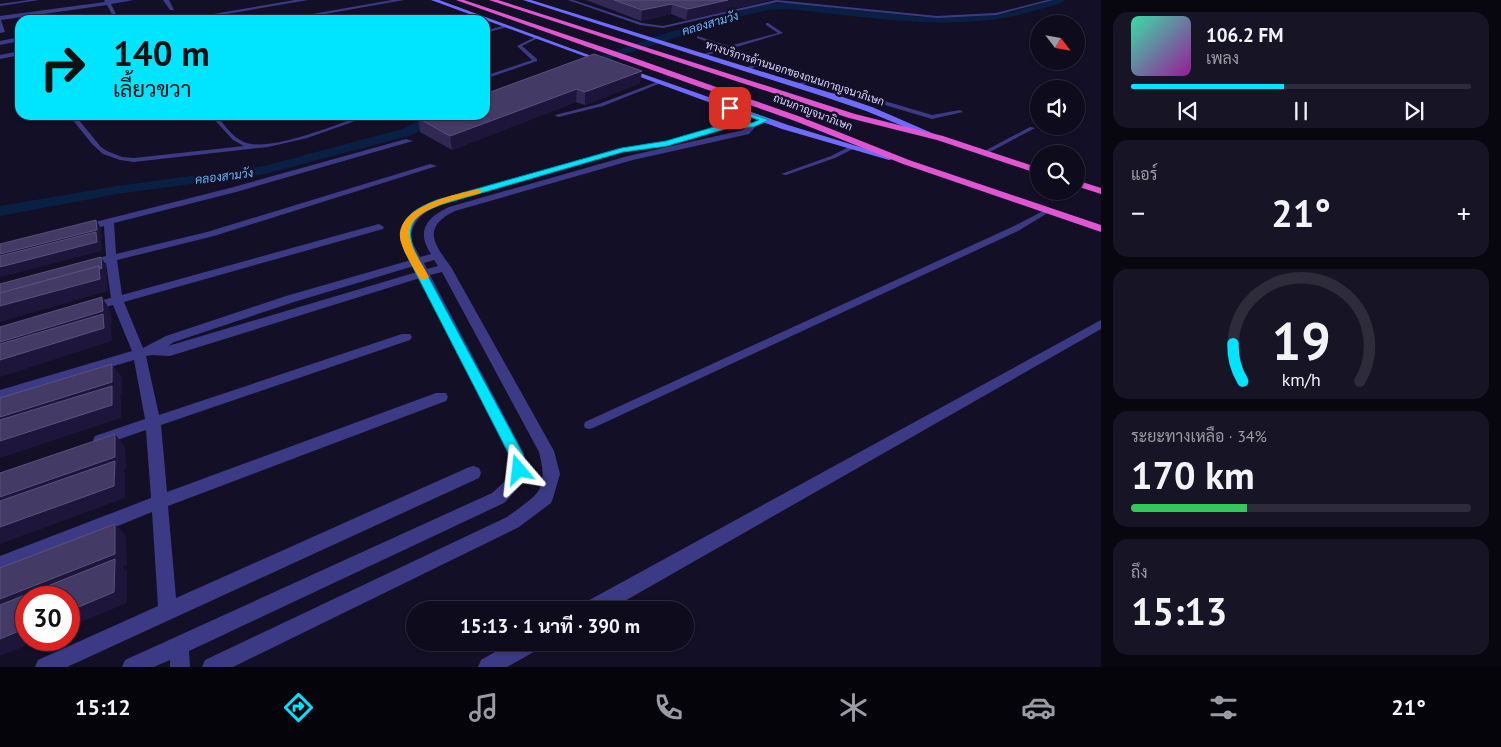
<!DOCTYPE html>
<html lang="th">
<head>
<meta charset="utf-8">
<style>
  body { margin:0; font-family:"PT Sans",Sarabun,sans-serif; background:#171425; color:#f1f3f6; height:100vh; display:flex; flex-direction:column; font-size:19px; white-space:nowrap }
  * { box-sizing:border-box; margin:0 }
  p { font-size:16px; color:#9b9ba3 }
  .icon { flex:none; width:28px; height:28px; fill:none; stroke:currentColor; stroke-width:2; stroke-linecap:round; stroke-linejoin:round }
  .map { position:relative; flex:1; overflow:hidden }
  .drawer { display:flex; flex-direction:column; gap:12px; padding:12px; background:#08060f; width:400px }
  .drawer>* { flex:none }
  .hud { position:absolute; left:15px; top:15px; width:475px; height:105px; border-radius:15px; box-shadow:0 1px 4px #0004,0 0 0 1px #2e2b3b; background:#00e5ff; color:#111; overflow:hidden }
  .needle { width:32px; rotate:121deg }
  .buttons { position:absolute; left:1030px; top:15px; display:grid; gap:10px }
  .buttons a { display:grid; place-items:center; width:55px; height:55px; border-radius:50%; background:#0e0b1c; box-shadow:0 1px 4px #0004,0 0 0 1px #2e2b3b; font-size:25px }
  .speed { position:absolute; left:15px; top:586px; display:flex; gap:10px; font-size:25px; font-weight:700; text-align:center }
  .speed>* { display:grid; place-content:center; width:65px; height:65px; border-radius:50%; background:#0e0b1c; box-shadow:0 1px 4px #0004,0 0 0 1px #2e2b3b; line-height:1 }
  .speed .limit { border:8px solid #d22; background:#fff; color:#111 }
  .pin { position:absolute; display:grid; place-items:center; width:42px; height:42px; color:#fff; margin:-21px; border-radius:10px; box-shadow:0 2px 8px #0006 }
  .me { position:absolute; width:55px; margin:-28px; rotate:343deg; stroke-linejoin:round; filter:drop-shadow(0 0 4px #0008) }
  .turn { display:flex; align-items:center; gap:18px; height:105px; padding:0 15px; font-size:22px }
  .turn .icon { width:65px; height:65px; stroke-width:2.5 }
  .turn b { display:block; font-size:35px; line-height:42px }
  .big { font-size:38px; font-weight:700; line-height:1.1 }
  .drawer .tile { flex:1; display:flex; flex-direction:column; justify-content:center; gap:8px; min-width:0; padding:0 18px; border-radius:15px; background:#171425 }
  .drawer .dial { align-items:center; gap:0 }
  .dial svg { height:130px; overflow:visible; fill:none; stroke:#2e2b3b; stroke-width:7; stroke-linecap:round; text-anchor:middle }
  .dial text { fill:#f1f3f6; stroke:none }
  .song { display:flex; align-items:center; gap:15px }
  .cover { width:60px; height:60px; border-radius:8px; background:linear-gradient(135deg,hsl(160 70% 55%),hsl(300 70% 35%)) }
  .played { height:5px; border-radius:2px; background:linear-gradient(90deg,#00e5ff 45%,#2e2b3b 45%) }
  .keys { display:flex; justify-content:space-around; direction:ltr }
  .heat { display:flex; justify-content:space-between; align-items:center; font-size:28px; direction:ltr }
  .charge { height:8px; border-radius:4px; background:linear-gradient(90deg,#34c759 34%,#2e2b3b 0) }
  .trip { position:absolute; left:406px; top:601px; width:288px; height:50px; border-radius:25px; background:#0e0b1c; box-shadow:0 1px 4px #0004,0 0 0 1px #2e2b3b; font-weight:700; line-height:50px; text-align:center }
  .menu { display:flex; height:80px; justify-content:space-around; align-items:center; background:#06040b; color:#9b9ba3 }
  .menu .icon { width:35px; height:35px }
  .menu .on { color:#00e5ff }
  .menu b { font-size:22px; color:#f1f3f6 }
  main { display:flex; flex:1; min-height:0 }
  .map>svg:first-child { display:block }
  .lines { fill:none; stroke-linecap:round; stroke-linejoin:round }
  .canal { fill:#0a1f44; fill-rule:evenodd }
  .service { fill:#3d3a85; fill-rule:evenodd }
  .minor { fill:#3d3a85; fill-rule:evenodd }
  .secondary { fill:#6f6bff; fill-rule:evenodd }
  .trunk { fill:#e055d1; fill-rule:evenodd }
  .wall { fill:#312854 }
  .shaded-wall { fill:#1d163a }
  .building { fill:#433a66; stroke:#5a527e }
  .route { fill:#00e5ff; stroke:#0095a6 }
  .slow { fill:#f59e0b }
  .labels { text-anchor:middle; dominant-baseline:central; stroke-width:5; stroke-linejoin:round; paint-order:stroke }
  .far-street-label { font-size:11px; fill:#d9d4ff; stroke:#130f26 }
  .far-water-label { font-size:12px; font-style:italic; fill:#62b6ff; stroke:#130f26 }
</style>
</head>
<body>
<main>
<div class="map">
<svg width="1101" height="667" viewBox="0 0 1101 667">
  <rect width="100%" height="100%" fill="#130f26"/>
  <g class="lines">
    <g class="canal">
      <path d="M1053,0H1065C1059,5 1048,7 1040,9C959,35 872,17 789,9L767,10L746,15L582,68L578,69L573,66L660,35L740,11L767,4L789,3L923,17L1012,12Z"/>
      <path d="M431,115H447L412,135L265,174L117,194L0,216V206L117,186L264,166L402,129Z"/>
    </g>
    <g class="service">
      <path d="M29,0H39L0,6V4Z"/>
      <path d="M568,0H573L642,23L663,26L776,0L937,16L996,13L1047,0H1053L996,15L937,18L777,2L663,28L640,25Z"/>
      <path d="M475,14L474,16L444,20L446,19Z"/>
      <path d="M766,23H768L783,33L733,48L769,60V62L747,70H745V68L763,61L729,49L703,56L701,55L724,48L697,38V36L729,46L778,33L766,25Z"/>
      <path d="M506,25L507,27L485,33V31Z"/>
      <path d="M537,36L540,37L522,46L537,59V61L485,79V76L532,60L517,46Z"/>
      <path d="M787,66L818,76L817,81L795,86V84L813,80V78L787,68Z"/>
      <path d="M657,82L661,83L603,106L558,117L555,115L599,104Z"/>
      <path d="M851,91L932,115L960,110L963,112L932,119L851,95L828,97L825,95L828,93Z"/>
      <path d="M77,115H83L78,119L101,147L107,151L122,157L134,158L244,146L233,140L210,115H216C224,124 232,137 244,142C268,153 338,124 364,115H372L307,138L268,147L134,162L120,160L103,154L92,144L72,119Z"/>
      <path d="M1030,127L1035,128L986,154L981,153Z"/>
      <path d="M853,145L855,146V148L835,158L786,175L781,174L831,156Z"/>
      <path d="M1049,208L1051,209V211L1018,231L593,428L589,429L585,428L584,425L585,422L1012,227Z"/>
    </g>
    <g class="minor">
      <path d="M104,0H134L111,4L117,16L114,18L107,5L1,20L5,32L0,33V16L105,2Z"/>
      <path d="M163,0H169L174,10H170Z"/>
      <path d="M295,0H308L191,20H178Z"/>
      <path d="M392,0H404L291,20H278Z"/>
      <path d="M20,37V41L0,45V41Z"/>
      <path d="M20,51V55L0,59V55Z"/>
      <path d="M731,123H753L757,125L749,134L633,160L455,211C422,227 433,243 451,267L554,451L560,474L553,498L551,503L519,527L233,667H202L205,660L507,517C538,494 549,492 539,452L442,272L430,275L524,454C528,476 520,488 504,503L189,651L190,667H170V660L154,667H122L125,660L492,493C508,479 512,475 508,454L420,278L170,356L152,355L146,356L159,415L402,334H410L412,337L410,340L161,425L167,492L436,393H446L448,397L446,401L168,506L176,598L467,468L473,466L479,468L481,473L479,478L67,667H35L38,660L158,606L152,512L0,574V556L151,498L146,430L100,446L95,444L93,440L95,436L145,419L134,360L0,400V390L132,351L113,305L91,311L85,307L87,304L111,298L106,263L87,267L82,264L83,262L106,256L104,226L83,231L78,228L79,226L230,188L406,139L413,141L236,192L114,223L116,254L207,232L430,164L437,166L214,236L117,260L122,295L375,225L379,224L384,227L383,229L124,302L143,348L166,336L286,296L411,260C408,254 401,245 400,238C397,222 417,208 429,203L619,148L666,141ZM731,127H746L743,130L628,156L449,207C426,218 416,231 431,254L420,257L410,238C414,218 425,211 443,204L623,152L667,145ZM434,260L438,266L427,269L424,263ZM414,266L417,272L168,346L174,342L294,302Z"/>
      <path d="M1101,320V329L609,610H582L584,603Z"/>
      <path d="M512,642H541L539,649L507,667H478L481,660Z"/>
    </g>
    <g class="secondary">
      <path d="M431,0H439L608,62L603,63Z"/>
      <path d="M523,0H531L831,93L872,107L941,137L934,139L866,111L825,97Z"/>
      <path d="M626,68L788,125L896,158L889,160L782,129L624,71V69Z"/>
    </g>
    <g class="trunk">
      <path d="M456,0H464L626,55L801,117L909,160L1101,225V232L903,164L795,121Z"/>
      <path d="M489,0H498L855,114L943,136L1039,168V174L937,140L849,118Z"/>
      <path d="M1076,180L1101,188V194L1076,186Z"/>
    </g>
  </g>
  <g class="wall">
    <path d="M586,0H770L686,20L671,14L641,21Z"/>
    <path d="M640,83L585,105L576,102L452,150L420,132L418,118L485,94Z"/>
  </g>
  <g class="shaded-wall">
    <path d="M728,0H770L686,20L688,9Z"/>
    <path d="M672,4L671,14L641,21L642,10Z"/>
    <path d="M642,71L640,83L585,105V92Z"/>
    <path d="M577,89L576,102L452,150L450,136Z"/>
    <path d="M96,220L101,228L102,238L100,239L101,240L102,251L1,277L0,275V254Z"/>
    <path d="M101,257L106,265L107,277H106L107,279L108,291L0,322V296L99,266Z"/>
    <path d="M102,297L110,310L112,324H110L111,326L112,341L0,377V342Z"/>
    <path d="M112,364L122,377V395L119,396L121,398V418L0,458V417Z"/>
    <path d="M115,434L125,447L126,469L123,470L125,473V498L0,544V497Z"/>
    <path d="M115,524L126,536L127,565L123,567L127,571V603L69,627V611L0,617V599Z"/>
    <path d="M26,628V640H39L0,656V639Z"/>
  </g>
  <g class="building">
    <path d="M614,0H728L688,9L672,4L642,10Z"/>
    <path d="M594,54L642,71L585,92L577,89L450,136L418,118L427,115H485V94Z"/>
    <path d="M96,220L97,230L0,254V244Z"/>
    <path d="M96,232L97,242L0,267V256Z"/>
    <path d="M101,257L102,268L100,269L99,266L0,293V284Z"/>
    <path d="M99,266L100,279L0,306V293Z"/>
    <path d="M102,297L103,311L0,342V327Z"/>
    <path d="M103,314L104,328L0,360V344Z"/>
    <path d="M112,364V382L0,417V398Z"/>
    <path d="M112,386V405L0,441V420Z"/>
    <path d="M115,434V457L0,497V473Z"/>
    <path d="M115,461L114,486L0,527V501Z"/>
    <path d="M115,524V554L0,599V568Z"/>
    <path d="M115,559L114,592L69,611V598H26V628L0,639V605Z"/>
  </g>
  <path class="route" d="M727,106L769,120L753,127H732L667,146L623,152L443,204C417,213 403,223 415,252L523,454L526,470L524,475L519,477L514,475L509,454L405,252C393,222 411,210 437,200L622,148L666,141L731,122L752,123L759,120L727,109Z"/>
  <path class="slow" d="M478,189L482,191L481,193C461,199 402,209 410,239C413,252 423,265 429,277L424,280L420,279C415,271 400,246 400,237C399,205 454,195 478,189Z"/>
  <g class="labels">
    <g class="far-street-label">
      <text transform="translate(795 73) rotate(18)">ทางบริการด้านนอกของถนนกาญจนาภิเษก</text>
      <text transform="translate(813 112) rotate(21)">ถนนกาญจนาภิเษก</text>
    </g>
    <g class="far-water-label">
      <text transform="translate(710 23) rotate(-16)">คลองสามวัง</text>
      <text transform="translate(224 176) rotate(-7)">คลองสามวัง</text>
    </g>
  </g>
</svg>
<div class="buttons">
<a><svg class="needle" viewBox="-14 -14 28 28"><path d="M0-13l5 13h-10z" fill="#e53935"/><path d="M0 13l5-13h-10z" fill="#9b9ba3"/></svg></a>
<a><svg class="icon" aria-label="sound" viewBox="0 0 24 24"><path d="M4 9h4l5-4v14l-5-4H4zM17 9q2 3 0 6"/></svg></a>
<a><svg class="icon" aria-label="search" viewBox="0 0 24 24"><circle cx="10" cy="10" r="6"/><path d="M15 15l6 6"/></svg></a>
</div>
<div class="speed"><div class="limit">30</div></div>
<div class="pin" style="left:730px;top:108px;background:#d93025"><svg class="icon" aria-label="arrive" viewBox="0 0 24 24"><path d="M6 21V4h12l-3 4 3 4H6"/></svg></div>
<svg class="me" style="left:519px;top:470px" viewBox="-20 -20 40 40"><path d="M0-17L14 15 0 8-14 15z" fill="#00e5ff" stroke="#fff" stroke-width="4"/></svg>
<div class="trip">15:13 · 1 นาที · 390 m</div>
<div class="hud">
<div class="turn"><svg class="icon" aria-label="right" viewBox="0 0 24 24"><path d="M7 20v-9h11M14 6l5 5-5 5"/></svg><div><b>140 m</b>เลี้ยวขวา</div></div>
</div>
</div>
<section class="drawer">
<div class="tile">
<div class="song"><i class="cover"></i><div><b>106.2 FM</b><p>เพลง</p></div></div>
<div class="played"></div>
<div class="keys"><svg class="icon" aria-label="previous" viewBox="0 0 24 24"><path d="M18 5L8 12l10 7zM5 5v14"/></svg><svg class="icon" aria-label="pause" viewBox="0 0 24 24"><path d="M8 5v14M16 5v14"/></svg><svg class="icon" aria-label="next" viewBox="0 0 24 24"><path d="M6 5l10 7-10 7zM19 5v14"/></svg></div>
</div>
<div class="tile"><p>แอร์</p>
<div class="heat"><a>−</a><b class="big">21°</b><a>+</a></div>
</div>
<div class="tile dial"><svg viewBox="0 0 100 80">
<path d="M14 69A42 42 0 1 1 86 69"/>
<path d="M14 69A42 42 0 0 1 8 46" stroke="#00e5ff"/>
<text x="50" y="56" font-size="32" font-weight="700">19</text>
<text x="50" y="72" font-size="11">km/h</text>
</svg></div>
<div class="tile"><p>ระยะทางเหลือ · 34%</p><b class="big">170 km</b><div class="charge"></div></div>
<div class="tile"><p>ถึง</p><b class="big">15:13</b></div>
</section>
</main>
<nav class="menu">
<b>15:12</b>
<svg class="icon on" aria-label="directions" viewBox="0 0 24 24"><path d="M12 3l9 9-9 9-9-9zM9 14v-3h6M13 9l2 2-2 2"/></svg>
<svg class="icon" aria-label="music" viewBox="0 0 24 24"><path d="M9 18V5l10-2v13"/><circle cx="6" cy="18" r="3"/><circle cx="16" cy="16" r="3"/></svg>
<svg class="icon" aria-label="phone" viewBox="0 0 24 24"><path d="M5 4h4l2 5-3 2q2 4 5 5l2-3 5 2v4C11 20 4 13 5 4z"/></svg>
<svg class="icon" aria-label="climate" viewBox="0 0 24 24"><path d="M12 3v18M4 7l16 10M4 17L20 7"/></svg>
<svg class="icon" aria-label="car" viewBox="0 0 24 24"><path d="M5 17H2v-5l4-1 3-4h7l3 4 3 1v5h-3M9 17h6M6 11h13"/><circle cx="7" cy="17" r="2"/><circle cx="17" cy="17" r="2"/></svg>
<svg class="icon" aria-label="filters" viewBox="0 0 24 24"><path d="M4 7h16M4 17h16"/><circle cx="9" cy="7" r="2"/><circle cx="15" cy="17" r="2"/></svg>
<b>21°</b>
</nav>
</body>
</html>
